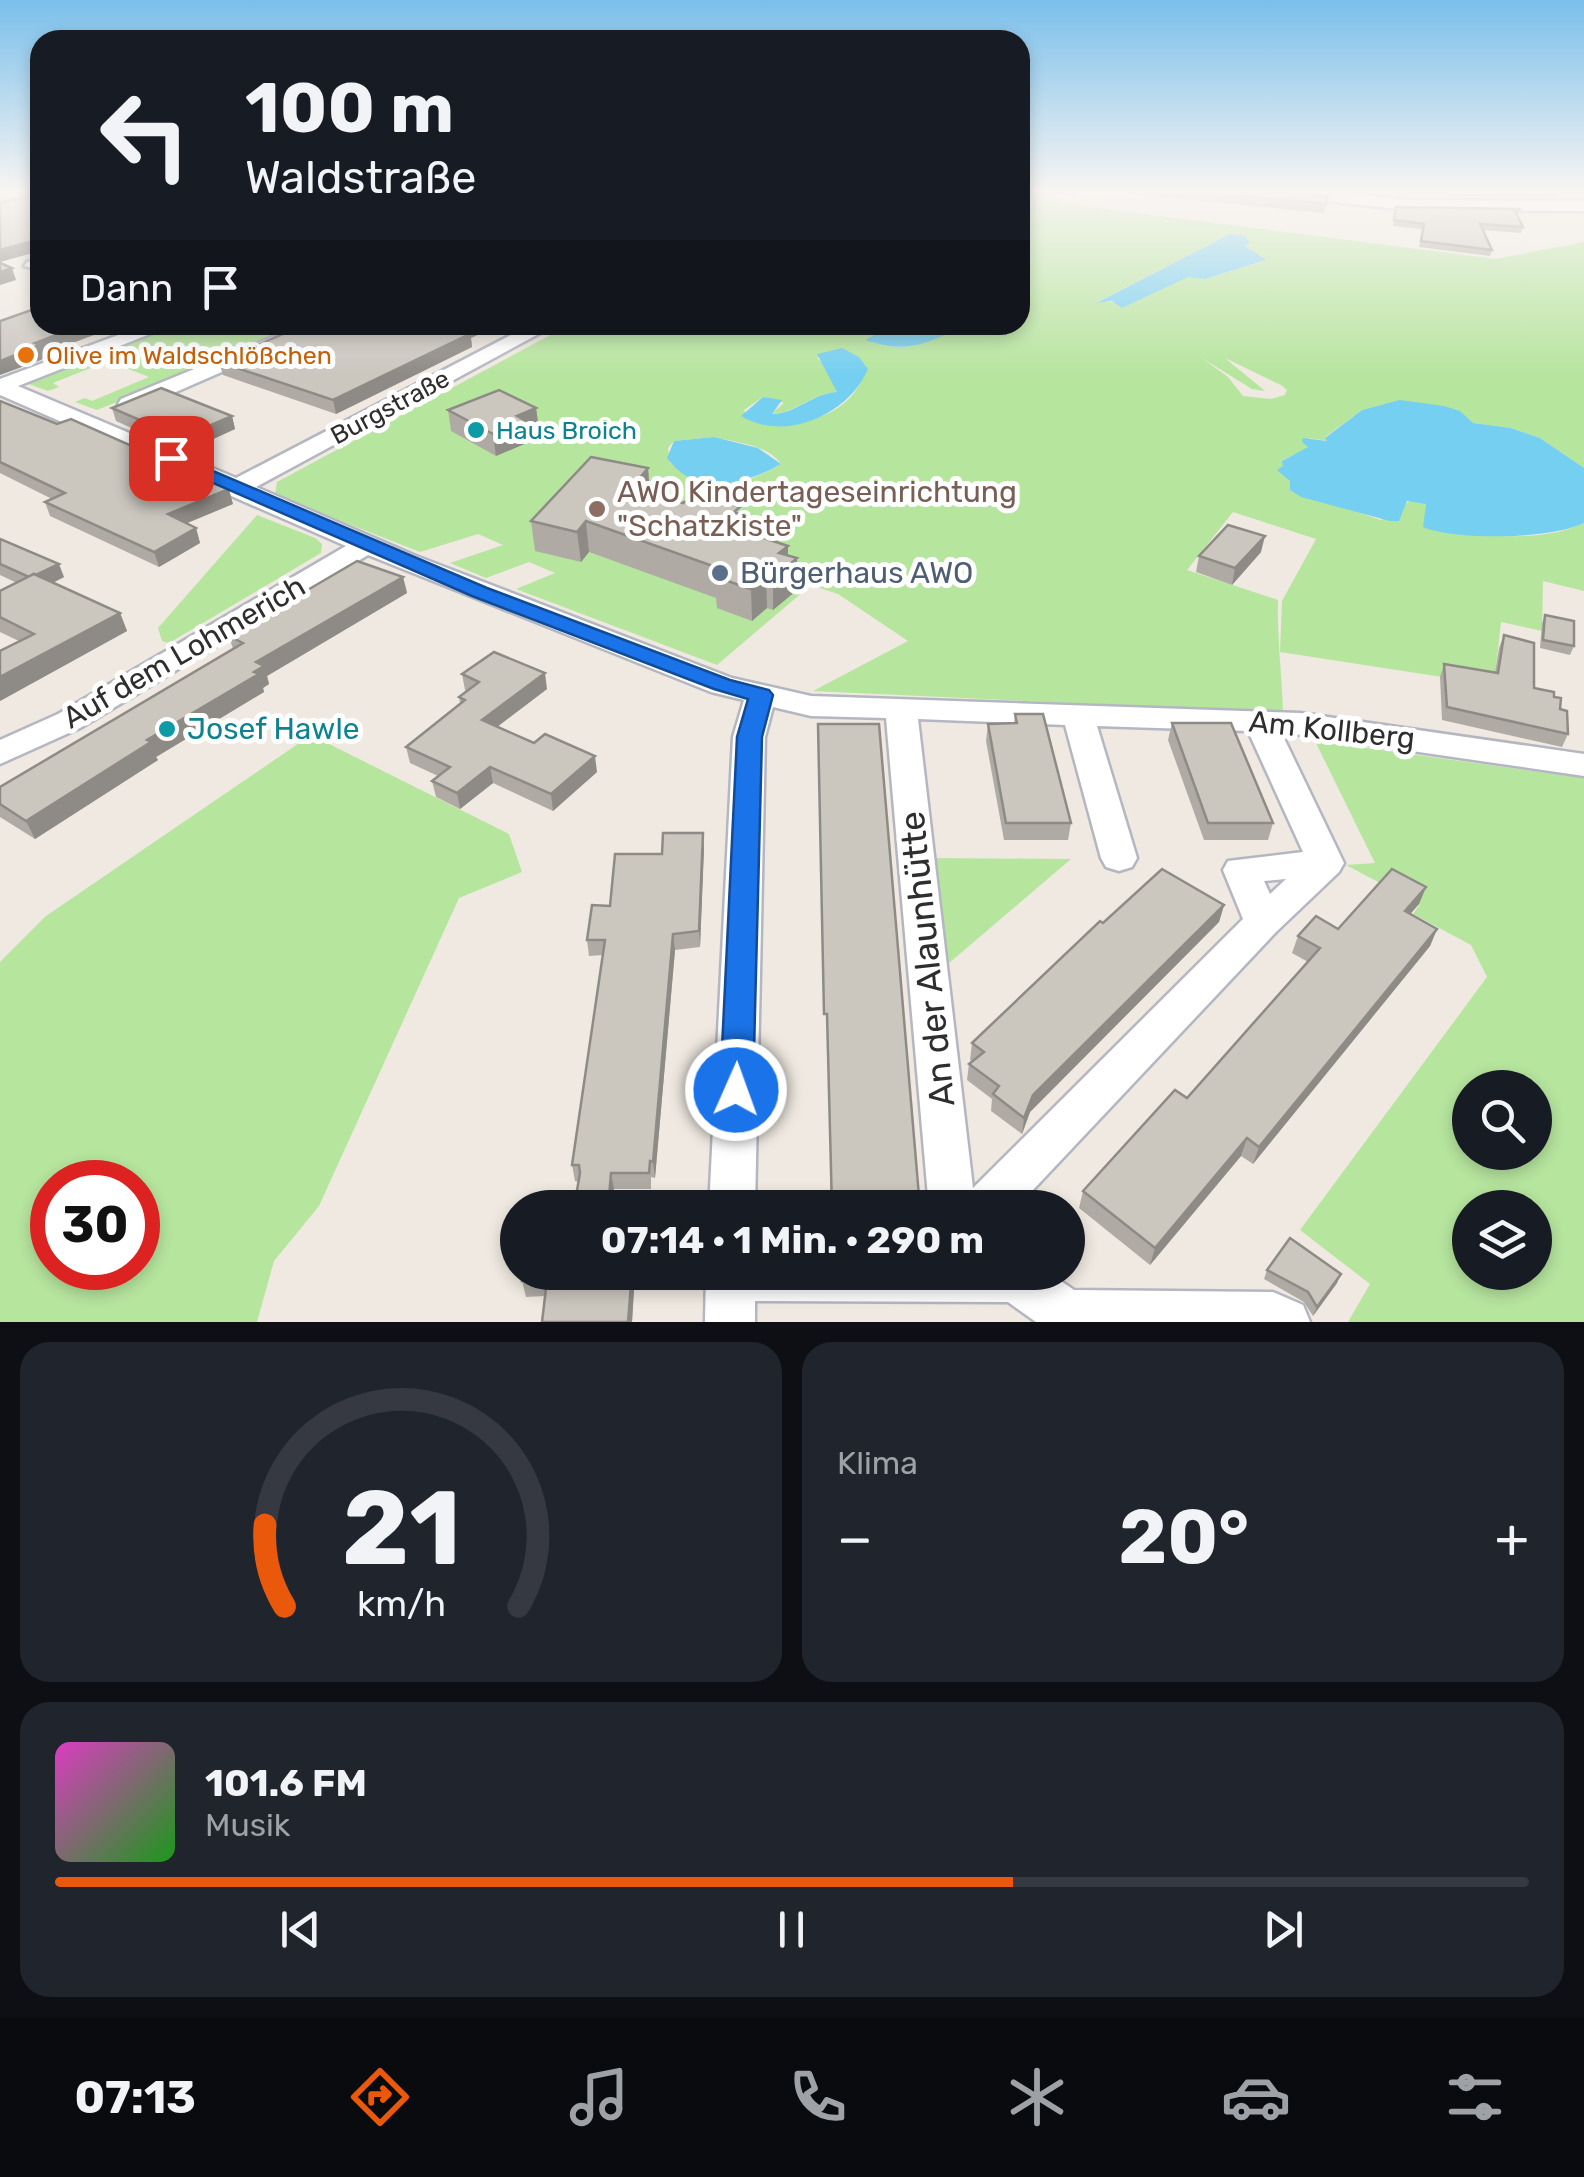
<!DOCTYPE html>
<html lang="de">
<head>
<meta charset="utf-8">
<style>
  body { margin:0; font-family:Rubik,sans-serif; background:#20242c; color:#f1f3f6; height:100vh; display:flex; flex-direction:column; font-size:38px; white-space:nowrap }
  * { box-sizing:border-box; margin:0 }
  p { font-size:32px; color:#9ea1a6 }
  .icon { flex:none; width:55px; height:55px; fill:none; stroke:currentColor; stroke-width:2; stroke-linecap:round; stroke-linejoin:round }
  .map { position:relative; height:1322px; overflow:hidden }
  .panel { display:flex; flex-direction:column; gap:20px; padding:20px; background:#0d0f14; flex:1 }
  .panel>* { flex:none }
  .top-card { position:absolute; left:30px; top:30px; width:1000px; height:305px; border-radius:30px; box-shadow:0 5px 15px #0003; background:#171b24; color:#f1f3f6; overflow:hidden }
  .buttons { position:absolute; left:1452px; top:1070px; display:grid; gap:20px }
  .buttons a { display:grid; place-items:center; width:100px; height:100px; border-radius:50%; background:#171b24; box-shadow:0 5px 15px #0003; font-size:50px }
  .speed { position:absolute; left:30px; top:1160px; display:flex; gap:20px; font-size:50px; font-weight:700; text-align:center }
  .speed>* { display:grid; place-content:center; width:130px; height:130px; border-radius:50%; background:#171b24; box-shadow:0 5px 15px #0003; line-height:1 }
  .speed .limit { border:15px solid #d22; background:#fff; color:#111 }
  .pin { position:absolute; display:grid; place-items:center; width:85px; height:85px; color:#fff; margin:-42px; border-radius:20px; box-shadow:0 5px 15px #0006 }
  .me { position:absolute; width:110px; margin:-55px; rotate:2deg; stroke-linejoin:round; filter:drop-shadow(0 0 8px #0008) }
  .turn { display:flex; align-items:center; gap:35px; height:210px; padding:0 50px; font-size:45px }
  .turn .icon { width:130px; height:130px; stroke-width:2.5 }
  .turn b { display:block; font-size:70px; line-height:85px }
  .then { display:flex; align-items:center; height:95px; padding:0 50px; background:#0003; gap:20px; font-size:38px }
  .big { font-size:75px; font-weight:700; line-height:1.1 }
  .panel .widget { flex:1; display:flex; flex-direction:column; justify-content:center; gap:15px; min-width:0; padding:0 35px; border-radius:30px; background:#20242c }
  .panel .dial { align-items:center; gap:0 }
  .dial svg { height:260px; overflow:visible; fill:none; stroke:#363941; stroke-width:7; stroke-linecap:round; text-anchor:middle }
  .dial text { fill:#f1f3f6; stroke:none }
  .song { display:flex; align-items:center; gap:30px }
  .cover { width:120px; height:120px; border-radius:15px; background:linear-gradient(135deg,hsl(310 70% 55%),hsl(120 70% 35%)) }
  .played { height:10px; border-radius:5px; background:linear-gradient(90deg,#ea580c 65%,#363941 65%) }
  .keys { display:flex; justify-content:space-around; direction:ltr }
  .heat { display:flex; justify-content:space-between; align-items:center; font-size:55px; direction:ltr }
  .panel .tiles { flex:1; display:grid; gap:20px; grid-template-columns:1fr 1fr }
  .widget:last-child { grid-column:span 2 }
  .trip { position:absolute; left:500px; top:1190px; width:585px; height:100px; border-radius:50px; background:#171b24; box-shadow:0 5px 15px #0003; font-weight:700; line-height:100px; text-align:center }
  .tab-bar { display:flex; height:160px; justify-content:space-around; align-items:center; background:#090b0e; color:#9ea1a6 }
  .tab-bar .icon { width:70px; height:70px }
  .tab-bar .selected { color:#ea580c }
  .tab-bar b { font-size:45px; color:#f1f3f6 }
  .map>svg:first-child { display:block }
  .green { fill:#b6e59e; fill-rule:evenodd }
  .water { fill:#75cff0 }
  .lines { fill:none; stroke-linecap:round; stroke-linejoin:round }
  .minor-casing { stroke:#b4b7c1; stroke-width:5 }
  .primary-casing { stroke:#c9c9c9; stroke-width:5 }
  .minor { fill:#fff; fill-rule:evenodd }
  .primary { fill:#f2d163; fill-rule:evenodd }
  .wall { fill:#afaba4 }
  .shaded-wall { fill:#8e8b86 }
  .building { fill:#cbc7bf; stroke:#8e8b86; stroke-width:2.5 }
  .route { fill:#1a73e8; stroke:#114b97; stroke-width:2.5 }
  .food-dot { fill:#e8710a; stroke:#fff; stroke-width:4 }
  .culture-dot { fill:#0f9aa8; stroke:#fff; stroke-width:4 }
  .education-dot { fill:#8d6e63; stroke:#fff; stroke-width:4 }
  .service-dot { fill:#5c6f8a; stroke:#fff; stroke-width:4 }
  .labels { text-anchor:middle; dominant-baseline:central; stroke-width:10; stroke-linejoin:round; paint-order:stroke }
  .far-food-label { font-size:25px; fill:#c56008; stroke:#fff; text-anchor:start }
  .far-street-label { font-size:25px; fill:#2e2e2e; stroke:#fff }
  .far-culture-label { font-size:25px; fill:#0d838f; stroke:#fff; text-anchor:start }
  .education-label { font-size:30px; fill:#785e54; stroke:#fff; text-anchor:start }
  .service-label { font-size:30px; fill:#4e5e75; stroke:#fff; text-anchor:start }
  .street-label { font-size:30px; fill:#2e2e2e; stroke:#fff }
  .culture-label { font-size:30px; fill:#0d838f; stroke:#fff; text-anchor:start }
  .near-street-label { font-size:35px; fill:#2e2e2e; stroke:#fff }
</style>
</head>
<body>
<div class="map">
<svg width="1584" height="1322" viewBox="0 0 1584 1322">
  <rect width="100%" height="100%" fill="#efe9e1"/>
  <g class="green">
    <path d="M1020,191L1082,206L1496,259L1584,242V468L1540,438L1511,428L1473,423L1444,406L1385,404L1362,410L1325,437L1328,441L1309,438V447L1283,460L1325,501L1381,520L1413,499L1426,503L1424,527C1467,536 1542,544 1584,523V591L1543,581L1542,631L1501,622L1494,685L1280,652L1282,601L1316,539L1233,512L1187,570L1278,600C1277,639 1282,674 1283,713L813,691L908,641L838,594L811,585L717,665L516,589L555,573L529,562L486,578L450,563L503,545L478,534L420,552L275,495L277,482L569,325H906L890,327L866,340C912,357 921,340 964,326C980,321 1003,325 1020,325ZM1230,234L1249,243L1244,245L1264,261L1205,279L1188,276L1122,308L1119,302H1097ZM844,350L866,366C855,419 795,430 749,420L744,410L763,397L784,403L771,414C796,413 813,393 837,392L827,367L817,358ZM1202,358L1252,389L1265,391L1225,358L1281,385L1287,390L1285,395L1271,399L1243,396L1228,377ZM714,437C737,443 767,444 781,464C741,487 710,494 670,463L668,448L674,441Z"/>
    <path d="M174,325H307L97,410L75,402L85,398L92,401L149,377L108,361L53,383L59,387L48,391L26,383Z"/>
    <path d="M257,515L315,538L322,544L321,553L169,643L162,641L158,628Z"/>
    <path d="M311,735L509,834L522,872L459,898L319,1206L274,1261L257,1322H0V962L46,916ZM52,1182H138V1268H52Z"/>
    <path d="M1315,741L1584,778V1322H1348L1370,1284L1300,1230L1487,977L1471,945L1413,914L1420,904L1346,865L1375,863ZM1470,1088H1535V1152H1470ZM1470,1208H1535V1272H1470Z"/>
    <path d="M928,858L1071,859L942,969Z"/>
  </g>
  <g class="water">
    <path d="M1230,234L1245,236L1250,243L1245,246L1266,260L1205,279L1188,277L1122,308L1112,301L1096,303Z"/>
    <path d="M967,325C926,343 909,355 865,340L890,327Z"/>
    <path d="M842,348L859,357L868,369C849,414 786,443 741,416L763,397L782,400L772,414C796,414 813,393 837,392L817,354Z"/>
    <path d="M1400,400L1444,406L1460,411L1473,423L1511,428L1540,438L1584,468V523C1552,539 1456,541 1423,527L1426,504L1407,501L1399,521H1390L1301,497L1290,490V481L1277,470L1283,466L1282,461L1308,447L1302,442L1303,438L1327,441L1325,438L1362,410Z"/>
    <path d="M714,437L758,448L781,464C745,484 697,499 667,458L674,441Z"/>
  </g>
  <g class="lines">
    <g class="minor-casing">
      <g id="minor">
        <path d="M1263,190H1317L1406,200L1584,201V211L1406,210L1271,195Z"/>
        <path d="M40,260V270L24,266L27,262Z"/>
        <path d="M145,325H173L18,386L236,478L530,325H555L256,487L416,556L732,678L811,696L1300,713L1584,754V776L1281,732L1344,863L1339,872L1276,932L1016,1208H929L886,718L811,716L773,707L765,737L755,1208H709L733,737L744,700L711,692L368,555L80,728L0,764V740L58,714L346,546L0,395V379ZM918,719L1065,725L1101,858L1106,867L1119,871L1132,867L1137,858L1097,726L1248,731L1303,852L1228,861L1223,870L1243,919L973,1188ZM1286,879L1270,894L1264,881Z"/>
        <path d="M302,325H329L137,409H121L118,404L121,399Z"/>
        <path d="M706,1272H1048L1074,1290L1273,1292L1303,1305L1310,1322H1036L1008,1302L755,1301V1322H705Z"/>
      </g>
    </g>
    <g class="primary-casing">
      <path id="primary" d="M21,190H40V202L0,211V195Z"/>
    </g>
    <use href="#minor" class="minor"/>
    <use href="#primary" class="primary"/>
  </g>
  <g class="wall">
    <path d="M1020,190H1079L1075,196L1053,193L1043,197Z"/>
    <path d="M1092,190H1274L1328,196L1324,213Z"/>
    <path d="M1398,190H1569L1555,197L1397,195Z"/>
    <path d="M1396,207L1521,209L1517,215L1523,227L1521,233L1483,230L1492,250L1490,256L1419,247L1422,229L1393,226Z"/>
    <path d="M471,338L472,347L336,414L223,375L219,362Z"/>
    <path d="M0,401L233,504L186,523L196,528L200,543L159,567L50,516L45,502L52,499L0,473Z"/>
    <path d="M112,408L232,416L235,429L185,452L116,421Z"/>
    <path d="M536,408L539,429L528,434L529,442L496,456L451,431L448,410Z"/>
    <path d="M648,468L650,492L683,503L741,514L758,536L788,546V555L797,558V590L773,610L767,608L752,621L717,608L716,598L589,552L581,562L535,551L531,521Z"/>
    <path d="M0,539L64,577L53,583L120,613L127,631L0,701V651L19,641L0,632V591L17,583L0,575Z"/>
    <path d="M1261,552L1232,585L1196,572L1199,556Z"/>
    <path d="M403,577L407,593L267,676L269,684L263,688L264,692L156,757L158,760L35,839L0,817V787L233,649L229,636Z"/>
    <path d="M1545,615L1574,646L1570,655L1540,648L1542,623Z"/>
    <path d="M1504,635L1534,688L1554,697L1560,709L1568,734L1562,747L1442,720L1440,677L1444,664L1495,673L1499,648Z"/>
    <path d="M462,674L547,689L497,727L597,772L553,811L493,783L460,809L436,797L432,781L438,776L410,763L406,747L460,703L459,697L467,691L465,690Z"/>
    <path d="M1015,714L1071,823L1068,840H1004L986,741L988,724H1014Z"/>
    <path d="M1172,723L1273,823L1268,840H1204L1168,740Z"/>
    <path d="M704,848L700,947L675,950L655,1178L651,1177V1189H614L575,1181L572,1165L603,955L589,956L587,940L610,906L662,854Z"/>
    <path d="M1426,887L1419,904L1410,914L1437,929L1430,946L1253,1164L1241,1156L1150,1265L1079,1208L1083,1191L1187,1098L1308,962L1292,953L1298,936L1338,929Z"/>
    <path d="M1224,905L1219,922L1030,1112L1022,1134L991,1111L992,1099L967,1080L969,1064L972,1061L970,1060L972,1043L1103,923Z"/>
    <path d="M1267,1270L1337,1283L1313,1316L1304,1302L1264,1279Z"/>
    <path d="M635,1272L632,1322H542L545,1296L526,1297L522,1281Z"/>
  </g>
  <g class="shaded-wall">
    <path d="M1044,190H1053V193L1043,197Z"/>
    <path d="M1557,190H1569L1555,197Z"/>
    <path d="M40,239V251L0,262V250Z"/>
    <path d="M12,268L16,280L0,285V272Z"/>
    <path d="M83,325H126L118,328L95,331L94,335L43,354L45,357L41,360L0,375V361L35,343Z"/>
    <path d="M470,325H500L471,338L472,347L336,414L333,400L457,331Z"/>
    <path d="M536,408L539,429L528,434L529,442L496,456L493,434L517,416Z"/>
    <path d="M232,416L235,429L185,452L181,438Z"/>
    <path d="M648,468L650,497L633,486Z"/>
    <path d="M229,489L233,504L173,529L168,514Z"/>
    <path d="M757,520L758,550L743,531Z"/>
    <path d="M586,521L589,552L581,562L577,532Z"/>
    <path d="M196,528L200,543L159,567L154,552Z"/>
    <path d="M1265,536L1261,552L1232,585L1235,568Z"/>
    <path d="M788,546V566L797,558V590L773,610V579L779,553Z"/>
    <path d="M59,564L64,577L36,591L31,578Z"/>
    <path d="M766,576L767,608L752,621L751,589Z"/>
    <path d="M403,577L407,593L267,676L269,684L263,688L264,692L156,757L158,760L35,839L26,821L147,740L256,662Z"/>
    <path d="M120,613L127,631L0,701V677Z"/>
    <path d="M545,673L547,689L485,736L482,720Z"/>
    <path d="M595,756L597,772L553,811L551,794Z"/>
    <path d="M490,767L493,783L460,809L457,793Z"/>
    <path d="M703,833L704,848L700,947L699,931Z"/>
    <path d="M1426,887L1419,904L1398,928L1405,911Z"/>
    <path d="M1224,905L1219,922L1030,1112L1022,1134L1024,1118L1033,1095Z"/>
    <path d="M1437,929L1430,946L1253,1164L1259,1147Z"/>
    <path d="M673,934L675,950L655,1178L653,1162Z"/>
    <path d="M1247,1138L1241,1156L1150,1265L1155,1248Z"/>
    <path d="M611,1173L614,1189L612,1208H608Z"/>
    <path d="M632,1272H635L632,1322H628Z"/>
    <path d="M1341,1274L1337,1283L1313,1316L1317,1307Z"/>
  </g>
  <g class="building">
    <path d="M40,190V239L0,250V203L40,194Z"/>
    <path d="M1181,190H1274L1328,196L1326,204Z"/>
    <path d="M1396,207L1521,209L1515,211L1523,227L1480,224L1492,250L1421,241L1424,224L1394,220Z"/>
    <path d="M0,263L12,268L0,272Z"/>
    <path d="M40,307V325H83L35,343L40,345L0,361V321Z"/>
    <path d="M303,325H470L457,331L470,334L333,400L219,362Z"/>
    <path d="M161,388L232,416L181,438L112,408Z"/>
    <path d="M499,390L536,408L517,416L526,421L493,434L448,410Z"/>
    <path d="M0,401L57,424L71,419L229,489L168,514L196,528L154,552L45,502L65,493L0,462Z"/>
    <path d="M591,457L648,468L633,486L683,503L698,493L740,507L734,512L757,520L743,531L788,546L779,553L797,558L773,579L766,576L751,589L716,577L724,570L586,521L577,532L531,521Z"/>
    <path d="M1228,525L1265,536L1235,568L1199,556Z"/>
    <path d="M0,539L59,564L36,575L34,574L29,577L0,564Z"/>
    <path d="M357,561L403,577L256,662L264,666L254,672L259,674L147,740L151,742L26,821L0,804V787L243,643L229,636Z"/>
    <path d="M34,574L120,613L0,677V651L34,634L0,617V591Z"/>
    <path d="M1545,615L1574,621V646L1543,640Z"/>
    <path d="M1504,635L1534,643V688L1554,692V697L1561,698L1560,709L1567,711L1568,734L1447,707L1444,664L1498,673Z"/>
    <path d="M494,652L545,673L482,720L534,743L545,734L595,756L551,794L490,767L457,793L432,781L450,767L406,747L465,700L459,697L479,682L462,674Z"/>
    <path d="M1015,714H1043L1071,823H1006L988,724L1017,723Z"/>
    <path d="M1172,723H1231L1273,823H1208Z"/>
    <path d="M818,724H879L920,1208H832L827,1014H824Z"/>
    <path d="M663,833H703L699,931L673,934L653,1162L650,1161L649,1173H611L608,1208H574L580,1173L579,1165H572L605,940H587L592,905L610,906L615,854H662Z"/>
    <path d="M1162,869L1224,905L1033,1095L1024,1118L993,1094L999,1086L969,1064L984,1052L972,1043L1100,921L1103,923Z"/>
    <path d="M1392,869L1426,887L1405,911L1437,929L1259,1147L1247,1138L1155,1248L1083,1191L1175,1090L1187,1098L1320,948L1298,936L1316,916L1338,929Z"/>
    <path d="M1290,1238L1341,1274L1317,1307L1308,1292L1267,1270Z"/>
    <path d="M523,1272H632L628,1322H542L547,1280L522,1281Z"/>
  </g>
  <linearGradient id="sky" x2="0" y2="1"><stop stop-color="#7abfeb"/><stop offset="0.51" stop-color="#f8f5f2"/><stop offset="1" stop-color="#f8f5f2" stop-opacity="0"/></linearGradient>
  <rect width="1584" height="375" fill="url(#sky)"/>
  <path class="route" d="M171,453L487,588L730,680L769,690L773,695L762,737L753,1090L748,1100L736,1104L725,1100L720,1090L737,737L748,699L714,689L472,596L165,462V454Z"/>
  <circle class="food-dot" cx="26" cy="355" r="10"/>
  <g class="culture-dot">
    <circle cx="476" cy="430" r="10"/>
    <circle cx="167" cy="729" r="10"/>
  </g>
  <circle class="education-dot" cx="597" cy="509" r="10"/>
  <circle class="service-dot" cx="720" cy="573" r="10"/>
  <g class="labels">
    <g class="far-food-label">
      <text x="46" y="355">Olive im Waldschlößchen</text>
    </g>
    <g class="far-street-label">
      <text transform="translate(390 407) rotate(-28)">Burgstraße</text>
    </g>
    <g class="far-culture-label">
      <text x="496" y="430">Haus Broich</text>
    </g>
    <g class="education-label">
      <text x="617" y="492">AWO Kindertageseinrichtung<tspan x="617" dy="34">"Schatzkiste"</tspan></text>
    </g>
    <g class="service-label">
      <text x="740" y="573">Bürgerhaus AWO</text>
    </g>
    <g class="street-label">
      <text transform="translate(184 652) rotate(-30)">Auf dem Lohmerich</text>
      <text transform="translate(1332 730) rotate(6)">Am Kollberg</text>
    </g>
    <g class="culture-label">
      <text x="187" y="729">Josef Hawle</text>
    </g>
    <g class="near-street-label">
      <text transform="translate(927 959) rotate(-96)">An der Alaunhütte</text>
    </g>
  </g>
</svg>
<div class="buttons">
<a><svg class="icon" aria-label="search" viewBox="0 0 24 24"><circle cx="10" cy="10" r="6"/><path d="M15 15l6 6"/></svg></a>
<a><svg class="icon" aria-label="layers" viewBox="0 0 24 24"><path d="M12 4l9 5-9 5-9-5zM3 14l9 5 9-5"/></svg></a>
</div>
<div class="speed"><div class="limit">30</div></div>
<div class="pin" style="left:171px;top:458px;background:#d93025"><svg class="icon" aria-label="arrive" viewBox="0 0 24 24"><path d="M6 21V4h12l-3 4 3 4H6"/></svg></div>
<svg class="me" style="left:736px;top:1090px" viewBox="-20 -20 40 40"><circle r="17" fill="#1a73e8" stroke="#fff" stroke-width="3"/><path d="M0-11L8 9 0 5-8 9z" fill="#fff"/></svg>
<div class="trip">07:14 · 1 Min. · 290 m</div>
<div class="top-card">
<div class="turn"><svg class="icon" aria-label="left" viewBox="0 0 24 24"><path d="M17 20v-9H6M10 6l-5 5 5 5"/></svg><div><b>100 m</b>Waldstraße</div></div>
<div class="then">Dann<svg class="icon" aria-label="arrive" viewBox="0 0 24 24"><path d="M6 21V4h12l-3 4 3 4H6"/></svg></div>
</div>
</div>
<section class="panel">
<div class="tiles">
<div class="widget dial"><svg viewBox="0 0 100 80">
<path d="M14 69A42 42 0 1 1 86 69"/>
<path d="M14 69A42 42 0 0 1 8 44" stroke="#ea580c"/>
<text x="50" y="56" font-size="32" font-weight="700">21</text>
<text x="50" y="72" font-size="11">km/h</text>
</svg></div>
<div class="widget"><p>Klima</p>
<div class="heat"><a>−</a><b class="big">20°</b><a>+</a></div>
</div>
<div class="widget">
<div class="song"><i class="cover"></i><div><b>101.6 FM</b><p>Musik</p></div></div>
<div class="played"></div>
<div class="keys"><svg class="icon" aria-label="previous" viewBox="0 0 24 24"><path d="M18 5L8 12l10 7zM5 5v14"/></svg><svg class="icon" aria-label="pause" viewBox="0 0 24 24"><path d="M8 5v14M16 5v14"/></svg><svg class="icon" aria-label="next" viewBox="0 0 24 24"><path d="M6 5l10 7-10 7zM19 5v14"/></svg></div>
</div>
</div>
</section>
<nav class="tab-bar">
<b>07:13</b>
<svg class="icon selected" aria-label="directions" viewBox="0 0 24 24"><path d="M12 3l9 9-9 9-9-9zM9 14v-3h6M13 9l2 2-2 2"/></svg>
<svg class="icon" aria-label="music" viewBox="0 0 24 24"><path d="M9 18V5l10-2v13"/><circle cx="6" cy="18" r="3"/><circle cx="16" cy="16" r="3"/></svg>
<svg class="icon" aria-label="phone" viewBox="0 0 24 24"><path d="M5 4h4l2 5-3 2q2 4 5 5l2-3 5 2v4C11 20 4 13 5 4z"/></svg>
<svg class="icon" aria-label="climate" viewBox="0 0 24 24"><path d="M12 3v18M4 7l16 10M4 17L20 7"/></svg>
<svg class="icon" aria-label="car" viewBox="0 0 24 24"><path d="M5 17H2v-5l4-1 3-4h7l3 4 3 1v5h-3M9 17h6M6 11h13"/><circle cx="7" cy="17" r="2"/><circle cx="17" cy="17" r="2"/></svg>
<svg class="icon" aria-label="filters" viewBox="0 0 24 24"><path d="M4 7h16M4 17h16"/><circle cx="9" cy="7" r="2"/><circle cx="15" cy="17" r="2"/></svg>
</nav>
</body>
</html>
